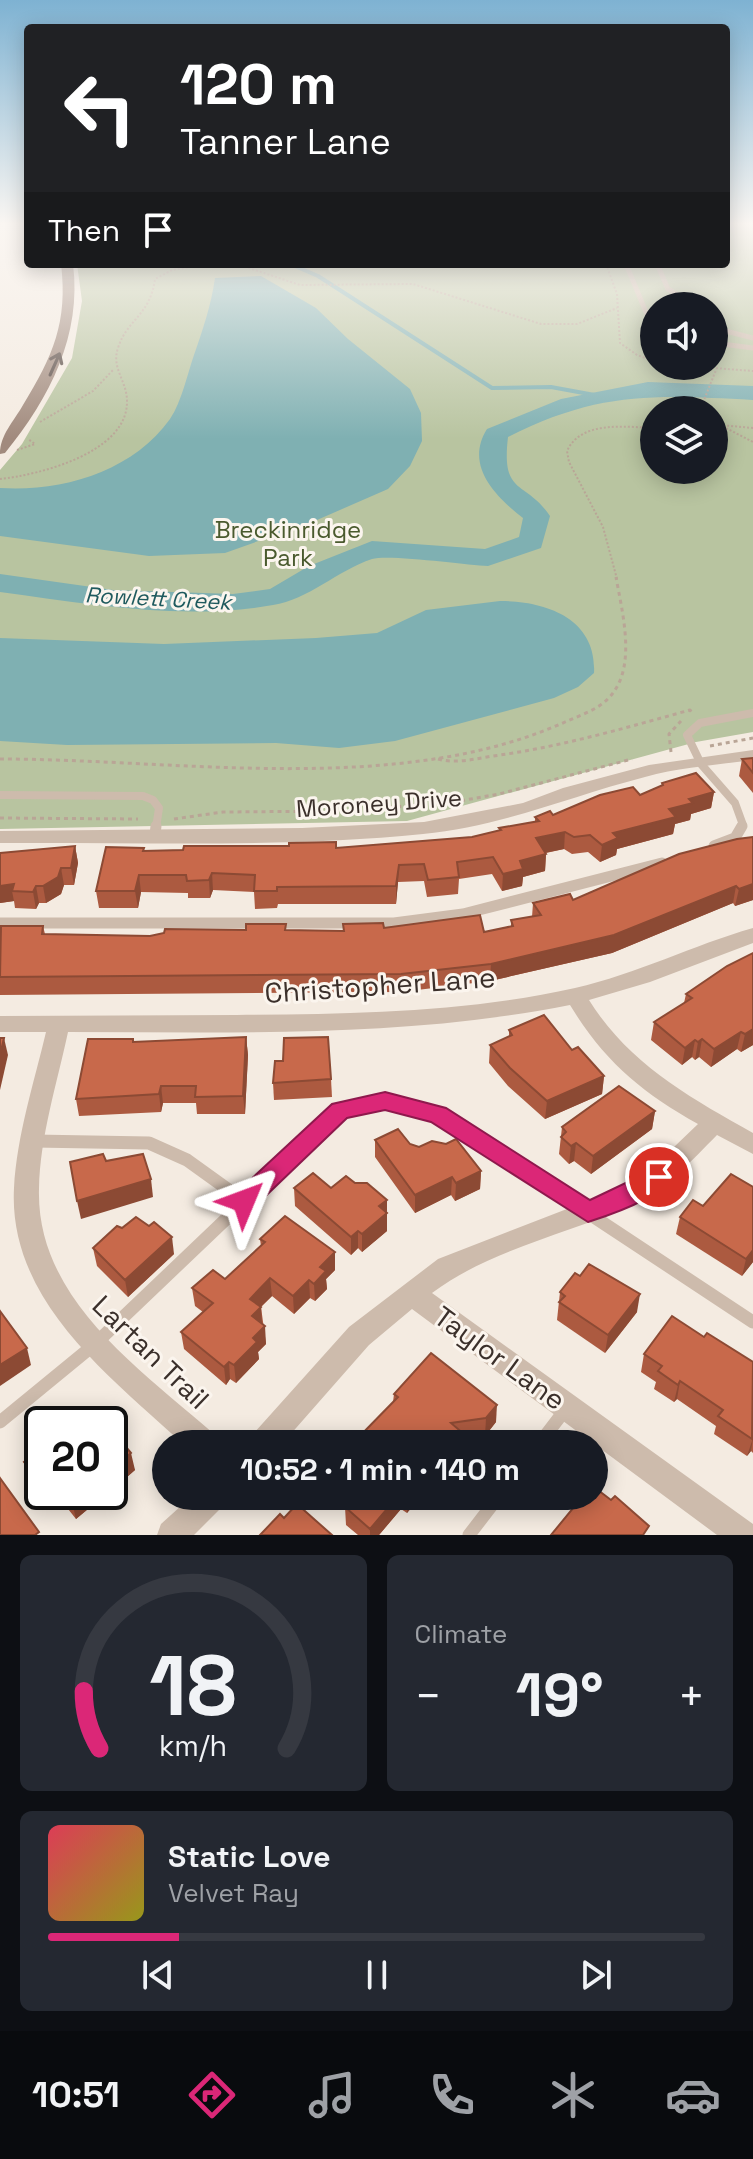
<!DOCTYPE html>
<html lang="en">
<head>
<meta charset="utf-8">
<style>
  body { margin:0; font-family:"Space Grotesk",sans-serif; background:#242831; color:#f1f3f6; height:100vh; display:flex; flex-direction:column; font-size:30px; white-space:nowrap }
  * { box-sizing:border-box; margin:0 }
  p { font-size:26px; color:#9ea1a6 }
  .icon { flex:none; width:44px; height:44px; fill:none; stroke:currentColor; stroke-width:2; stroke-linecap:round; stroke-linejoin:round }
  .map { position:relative; height:1535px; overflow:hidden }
  .sheet { display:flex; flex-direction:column; gap:20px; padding:20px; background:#0d0f14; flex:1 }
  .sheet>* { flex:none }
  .guide { position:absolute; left:24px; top:24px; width:706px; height:244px; border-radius:8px; box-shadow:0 4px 20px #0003; background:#202124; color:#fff; overflow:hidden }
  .controls { position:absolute; left:640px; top:292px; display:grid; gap:16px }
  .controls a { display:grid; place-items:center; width:88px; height:88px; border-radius:50%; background:#171b24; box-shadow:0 4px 20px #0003; font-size:40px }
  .speed { position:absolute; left:24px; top:1406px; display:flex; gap:16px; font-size:40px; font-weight:700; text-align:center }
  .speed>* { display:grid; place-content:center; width:104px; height:104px; border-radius:50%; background:#171b24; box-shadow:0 4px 20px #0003; line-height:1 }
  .speed .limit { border:4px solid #111; border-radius:12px; background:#fff; color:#111 }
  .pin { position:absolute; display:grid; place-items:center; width:68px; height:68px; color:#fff; margin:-34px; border:4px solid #fff; border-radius:50%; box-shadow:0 2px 8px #0007 }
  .me { position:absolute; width:88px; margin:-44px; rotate:46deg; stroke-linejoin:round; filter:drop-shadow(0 0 6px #0008) }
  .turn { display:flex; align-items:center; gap:28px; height:168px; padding:0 24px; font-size:36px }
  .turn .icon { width:104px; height:104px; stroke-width:2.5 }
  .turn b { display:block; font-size:56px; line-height:68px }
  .then { display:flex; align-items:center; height:76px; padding:0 24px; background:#0003; gap:16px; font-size:30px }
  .big { font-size:60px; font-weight:800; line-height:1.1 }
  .sheet .card { flex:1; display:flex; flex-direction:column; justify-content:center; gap:12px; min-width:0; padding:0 28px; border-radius:12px; background:#242831 }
  .sheet .dial { align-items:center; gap:0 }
  .dial svg { height:208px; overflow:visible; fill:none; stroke:#363941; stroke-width:7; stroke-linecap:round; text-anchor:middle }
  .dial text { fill:#f1f3f6; stroke:none }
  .song { display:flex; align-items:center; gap:24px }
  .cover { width:96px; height:96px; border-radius:12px; background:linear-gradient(135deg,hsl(350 70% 55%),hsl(60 70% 35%)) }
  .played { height:8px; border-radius:4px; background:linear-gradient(90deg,#db2777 20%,#363941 20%) }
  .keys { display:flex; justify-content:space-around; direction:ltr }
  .heat { display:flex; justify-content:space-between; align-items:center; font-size:44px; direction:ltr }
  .sheet .tiles { flex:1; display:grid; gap:20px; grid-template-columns:1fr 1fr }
  .card:last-child { grid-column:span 2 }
  .trip { position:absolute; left:152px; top:1430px; width:456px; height:80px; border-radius:40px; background:#171b24; box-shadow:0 4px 20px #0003; font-weight:800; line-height:80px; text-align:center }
  .menu { display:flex; height:128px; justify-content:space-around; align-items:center; background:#090b0e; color:#9ea1a6 }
  .menu .icon { width:56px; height:56px }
  .menu .selected { color:#db2777 }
  .menu b { font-size:36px; color:#f1f3f6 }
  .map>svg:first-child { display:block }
  .green { fill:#b8c4a0; fill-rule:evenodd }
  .water { fill:#7fb0b2 }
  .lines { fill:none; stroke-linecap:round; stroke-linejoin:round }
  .stream { stroke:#7fb0b2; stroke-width:4 }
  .river { fill:#7fb0b2; fill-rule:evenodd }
  .path-far1 { stroke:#b9a596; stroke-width:2; stroke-dasharray:2 2; stroke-linecap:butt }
  .path { stroke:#b9a596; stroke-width:3; stroke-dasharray:4 4; stroke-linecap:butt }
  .lane-far3 { stroke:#cdbbac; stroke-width:5 }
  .lane-far2 { stroke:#cdbbac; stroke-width:8 }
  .lane-far1 { stroke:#cdbbac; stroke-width:11 }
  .lane { stroke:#cdbbac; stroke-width:13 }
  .street { fill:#cdbbac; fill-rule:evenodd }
  .secondary { fill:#a18a7d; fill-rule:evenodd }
  .wall { fill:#ac5a40 }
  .shaded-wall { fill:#8c4a34 }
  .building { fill:#c8694b; stroke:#8c4a34; stroke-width:2 }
  .oneway { stroke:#544640 }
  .route { fill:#db2777; stroke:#8e194d; stroke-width:2 }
  .labels { text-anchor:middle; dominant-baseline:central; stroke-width:6; stroke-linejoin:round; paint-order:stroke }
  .far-water-label { font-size:22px; font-style:italic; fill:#1f5a5e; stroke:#fbf5ee }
  .park-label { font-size:24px; fill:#4a5a2e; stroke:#fbf5ee }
  .street-label { font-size:24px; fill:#3b302b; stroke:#fbf5ee }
  .near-street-label { font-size:28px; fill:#3b302b; stroke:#fbf5ee }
</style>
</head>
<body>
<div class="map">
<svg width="753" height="1535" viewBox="0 0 753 1535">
  <rect width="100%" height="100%" fill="#f4ebe1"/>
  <path class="green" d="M726,224H753V732L696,742L407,821L0,829V470L22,444L72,358L82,301L77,264H726ZM654,306H714V366H654ZM654,410H714V470H654Z"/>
  <g class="water">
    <path d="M261,276L316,308L348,339L410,389L421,413L422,441L410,466L388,489L317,520L225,553L149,556L0,536V488C62,492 132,472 170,419C182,401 187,375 194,355C203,329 211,306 215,278Z"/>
    <path d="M500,601C547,601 597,619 594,673L578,687L554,698L395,741L339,748L276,743L67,745L0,741V638L164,644L316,638L377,633L426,610Z"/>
  </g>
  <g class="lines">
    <path class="stream" d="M290,264L318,276L492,388L551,387L600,396"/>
    <path class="river" d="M648,382L753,386V400C655,395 599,391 508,437C501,497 525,479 550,516L541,548L488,566C466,565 389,554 372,559C338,570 308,600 273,605C183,621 90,604 0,592V574L113,590L233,594L270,589L309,566L372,541L485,549L519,537L523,518C496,497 464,466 487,429L561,399Z"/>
    <g class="path-far1">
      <path d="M237,264L300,285L413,284L541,324H577L617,308"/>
      <path d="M606,264L617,294L620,343L637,355L654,361"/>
      <path d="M688,366L753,371"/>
      <path d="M700,410L716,370"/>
      <path d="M40,422L93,391L114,369"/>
      <path d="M753,428L720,425L753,442"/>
      <path d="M17,450L35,444L28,439"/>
      <path d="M0,479C38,475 128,453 127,401C127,381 111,368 118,348C127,319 150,316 155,279L172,270L207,264"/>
      <path d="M617,579L603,527L569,462L567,451C581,420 626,427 654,428"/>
    </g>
    <g class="path">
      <path d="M710,746L753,738"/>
      <path d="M671,752L669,734L681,721"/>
      <path d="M0,759C179,759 398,797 565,722C583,714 604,708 615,690C635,660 622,611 616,577"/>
      <path d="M438,759C456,764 474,759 493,756C560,747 625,728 690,710L693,714"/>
      <path d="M0,818L138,819"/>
      <path d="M174,819L223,812L344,811L454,802L499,794L632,759"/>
    </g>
    <g class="lane-far3">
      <path d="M626,264L648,317L654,321"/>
      <path d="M657,264L668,289L685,299L670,306"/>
      <path d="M714,328L753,338"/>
      <path d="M714,343L753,348"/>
    </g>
    <g class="lane-far2">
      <path d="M0,795L143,796L153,800L159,808L156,828"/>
      <path d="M741,828L743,825L735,803L701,764L687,735L700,723L753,713"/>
    </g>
    <g class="lane-far1">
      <path d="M155,835L156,826"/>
      <path d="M714,846L735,838L742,826"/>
      <path d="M0,923H394L463,914L662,863"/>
      <path d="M34,1141H62"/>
      <path d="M308,1141L340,1111L385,1101L437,1114L479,1141"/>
    </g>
    <g class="lane">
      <path d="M476,1139L753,1322"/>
      <path d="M34,1141L149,1143L187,1160L244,1201"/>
      <path d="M0,1422L95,1344L310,1139"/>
      <path d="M539,1444L565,1410"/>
      <path d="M469,1535L499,1496"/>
    </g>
    <g class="street">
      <path d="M753,750V760C718,765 680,767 645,777C571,796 500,827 423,834C283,848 140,842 0,843V831L302,828L424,822L523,803L563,788L649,765Z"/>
      <path d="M753,928V943L650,982L589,1000C629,1064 689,1097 753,1133V1154L717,1135C691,1161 667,1189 632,1205C566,1235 491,1249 432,1293L753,1524V1535H717L412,1309L369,1345L282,1444H249L253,1434L349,1327L438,1259L616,1190L650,1170L698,1124C641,1092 604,1061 570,1005C405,1038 235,1032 68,1032C57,1084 40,1136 39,1189C36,1299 140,1369 214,1434L218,1444H183C109,1376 8,1300 14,1188C17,1135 34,1083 46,1032H0V1016C79,1016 158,1015 237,1015C350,1014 464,1013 575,988C637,974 693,945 753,928Z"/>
      <path d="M192,1496H228L223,1506L194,1535H157L161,1524Z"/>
    </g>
    <path class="secondary" d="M61,264H73C82,335 50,398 5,453L0,454C0,435 14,421 23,405C53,356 68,322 61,264Z"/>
  </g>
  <g class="wall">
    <path d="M753,758V793L739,776L742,759Z"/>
    <path d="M662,783L714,792L711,808L691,814L690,820L675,824L673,834L617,849L616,855L600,862L588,852L572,854L564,849L546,853L545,871L523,877L522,886L502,891L492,874L459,879L458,894L427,897L424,881L398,882L396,904H278L277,908L255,909L254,892L213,890L210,898H188V893L141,892L138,908H99L96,891L144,851L289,846L336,842V848L472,837L499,831V828L535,822V817L553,815L640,795L662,786Z"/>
    <path d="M753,837V900L735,906L733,903L612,953L490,981L401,992L0,995V930L43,926L45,934L150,936L246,930L286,924V930L343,931L384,928L484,932L511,927V920L532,917L533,903L573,900Z"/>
    <path d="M75,846L78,863L74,885H64L61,894L46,903H39L36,909L15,908L14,901L0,903V853Z"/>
    <path d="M753,953V1045L741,1052L737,1049L711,1067L699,1057L695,1060L692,1057L682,1065L651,1040L654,1022L684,1003L686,994Z"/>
    <path d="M509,1030L572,1050L604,1076L602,1094L545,1119L508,1086L489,1063L490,1045L509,1037Z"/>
    <path d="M246,1037L248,1055L245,1114H197L196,1103H163L161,1112L79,1116L76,1099L134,1042Z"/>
    <path d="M331,1079L332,1097L274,1100L273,1083Z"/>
    <path d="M655,1111L652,1129L591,1174L574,1161L569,1164L559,1154L562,1127Z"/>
    <path d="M375,1140L410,1144L481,1171L480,1189L455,1201L451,1195L415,1213L375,1157Z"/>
    <path d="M355,1183L387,1200V1231L362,1252L358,1248L351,1255L295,1206L294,1188H331Z"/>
    <path d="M703,1206L753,1262L742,1276L676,1234L680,1217Z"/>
    <path d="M149,1226L174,1254L128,1297L97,1266L93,1248L122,1228Z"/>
    <path d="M260,1239L335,1270L326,1279L327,1289L315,1301L310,1298L294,1314L272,1296L261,1307L266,1344L258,1352L259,1359L236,1383L230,1379L226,1385L184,1349L181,1332L203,1312L195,1306L192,1288L225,1279L261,1246Z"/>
    <path d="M560,1292L637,1312L605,1353L557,1320Z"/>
    <path d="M704,1337L753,1362V1453L751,1451L747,1456L714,1434L716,1426L677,1399L674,1402L654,1389L656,1382L641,1372L644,1354Z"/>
    <path d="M431,1353L496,1422L485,1436L465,1439V1444H352L393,1402L394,1394Z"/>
    <path d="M110,1428L135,1470L111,1491L112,1496L98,1508L94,1504L76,1519L57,1495L48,1503L28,1479L24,1462L42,1448V1492H110Z"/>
    <path d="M334,1496H421L407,1513L401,1509L379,1535H358L346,1525L345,1507L346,1506Z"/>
  </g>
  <g class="shaded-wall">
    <path d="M714,792L711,808L691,814L690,820L675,824L673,834L617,849L616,855L600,862L602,845L613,833L689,799Z"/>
    <path d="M565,832L564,849L534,855L536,838Z"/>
    <path d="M75,846L78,863L74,885L71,868Z"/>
    <path d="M546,854L545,871L523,877L522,886L502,891L503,874L520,861Z"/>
    <path d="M399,865L398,882L396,904V886Z"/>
    <path d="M61,868L64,885L61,894L46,903L43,886Z"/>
    <path d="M212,873L213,890L210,898L209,880Z"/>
    <path d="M139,875L141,892L138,908L135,891Z"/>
    <path d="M14,884L12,891L14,901L0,903V886Z"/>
    <path d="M753,884V900L735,906L739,889Z"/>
    <path d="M36,886L39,903L36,909L33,892Z"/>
    <path d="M736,886L733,903L612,953L490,981L491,964Z"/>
    <path d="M753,1029V1045L741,1052L745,1034Z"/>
    <path d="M741,1032L737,1049L711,1067L714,1049Z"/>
    <path d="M246,1037L248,1055L245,1114L243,1096Z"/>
    <path d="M4,1038L8,1055L0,1090V1055Z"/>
    <path d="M702,1039L699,1057L695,1060L698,1042Z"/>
    <path d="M695,1040L692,1057L682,1065L685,1048Z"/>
    <path d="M604,1076L602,1094L545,1119L547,1101Z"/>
    <path d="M161,1086L163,1103L161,1112L159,1094Z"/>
    <path d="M655,1111L652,1129L591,1174L593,1156Z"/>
    <path d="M576,1143L574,1161L569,1164L571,1146Z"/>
    <path d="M481,1171L480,1189L455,1201L456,1183Z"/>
    <path d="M452,1177L451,1195L415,1213V1195Z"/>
    <path d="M151,1179L153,1197L81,1219L77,1201Z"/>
    <path d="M387,1200V1231L362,1252V1234L379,1206Z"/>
    <path d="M358,1231V1248L351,1255V1237Z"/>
    <path d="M172,1237L174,1254L128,1297L125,1280Z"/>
    <path d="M753,1250V1262L742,1276L746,1259Z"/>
    <path d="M335,1252V1270L326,1279L327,1289L315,1301L314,1284L320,1267Z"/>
    <path d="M270,1278L272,1296L251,1316L250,1299Z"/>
    <path d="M309,1280L310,1298L294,1314L293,1296Z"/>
    <path d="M640,1294L637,1312L605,1353L608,1335Z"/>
    <path d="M261,1307L262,1325L252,1316Z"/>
    <path d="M265,1326L266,1344L258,1352L259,1359L236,1383L234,1365L253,1338Z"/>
    <path d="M27,1348L31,1365L0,1386V1365Z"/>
    <path d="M229,1362L230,1379L226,1385L224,1367Z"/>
    <path d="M680,1381L677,1399L674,1402L678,1385Z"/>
    <path d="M497,1405L496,1422L485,1436L486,1418Z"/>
    <path d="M465,1435V1444H457Z"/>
    <path d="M753,1438L751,1451L747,1456Z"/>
    <path d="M131,1453L135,1470L111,1491L112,1496L98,1508L94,1492H110V1471Z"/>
    <path d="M45,1492H56L57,1495L48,1503Z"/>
    <path d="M84,1492H91L94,1504L76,1519L72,1502Z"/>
    <path d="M398,1496H402L401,1509L379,1535H370V1529Z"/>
    <path d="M407,1496H421L407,1513Z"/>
  </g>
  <g class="building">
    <path d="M753,758V773L742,759Z"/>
    <path d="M696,773L714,792L689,799L693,803L669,809L676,817L613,833L618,838L602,845L590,835L574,837L565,832L536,838L546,854L520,861L523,869L503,874L493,857L457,862L459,877L428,880L424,864L399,865L396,886L277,887V891H254L255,875L212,873L209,880L187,881L186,875H139L135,891H96L106,847L144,848L143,851L183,850L184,846H289V843L336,842V848L472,837L501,830L499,828L539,821L535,817L550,811L553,815L600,795L633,787L640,795L663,785L662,783Z"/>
    <path d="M753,837V884L739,889L736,886L614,935L491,964L401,974L0,977L1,926H43L42,934L150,936L164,933L165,929L246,930V924H286L285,930L344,931L343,924L383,923L384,928L480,915L484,932L513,926L511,920L541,915L533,903L570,894L573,900L679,854L737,839Z"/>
    <path d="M75,846L71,868H61L58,877L43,886H36L33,892L12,891L14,884L0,886V853Z"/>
    <path d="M753,953V1029L745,1034L741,1032L714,1049L702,1039L698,1042L695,1040L685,1048L654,1022L692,998L686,994L727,966Z"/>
    <path d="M544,1015L572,1050L578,1047L604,1076L547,1101L510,1068L490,1045L512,1035L509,1030Z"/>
    <path d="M246,1037L243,1096L195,1097L196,1086H161L159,1094L76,1099L88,1039H133V1042Z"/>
    <path d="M328,1037L331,1079L273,1083L275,1061H283L284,1038Z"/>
    <path d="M0,1038H4L0,1055Z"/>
    <path d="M619,1086L655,1111L593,1156L576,1143L571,1146L561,1137L566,1132L562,1127Z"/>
    <path d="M398,1129L410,1144L419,1147L432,1141L446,1144L456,1139L481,1171L456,1183L452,1177L415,1195L375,1140Z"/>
    <path d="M103,1154L106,1161L143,1154L151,1179L77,1201L70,1162Z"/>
    <path d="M313,1173L331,1188L346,1176L355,1183H367L387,1200L379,1206L387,1213L362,1234L358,1231L351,1237L294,1188Z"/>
    <path d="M731,1174L753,1187V1250L746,1259L680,1217L693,1200L703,1206Z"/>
    <path d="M285,1216L335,1252L320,1267L326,1271L314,1284L309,1280L293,1296L270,1278L250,1299L261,1307L252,1316L265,1326L253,1338L257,1342L234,1365L229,1362L224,1367L181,1332L213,1303L192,1288L213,1270L225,1279L265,1242L260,1239Z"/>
    <path d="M136,1217L149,1226L154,1222L172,1237L125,1280L93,1248L117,1226L122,1228Z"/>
    <path d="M589,1264L640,1294L608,1335L559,1302L565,1296L560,1292L575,1273L580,1276Z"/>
    <path d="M0,1311L27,1348L0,1365Z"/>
    <path d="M672,1316L704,1337L707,1333L753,1362L752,1439L718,1416L723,1410L680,1381L678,1385L658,1371L662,1366L644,1354Z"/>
    <path d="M431,1353L497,1405L486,1418L451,1423L465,1435L457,1444H352L398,1397L394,1394Z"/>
    <path d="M95,1410L106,1424H76Z"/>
    <path d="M110,1428L131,1453L110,1471Z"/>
    <path d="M42,1448V1484L24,1462Z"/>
    <path d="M0,1478L39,1532L35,1535H0Z"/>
    <path d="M594,1487L611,1500L615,1496L649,1526L643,1535H551L583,1496H594Z"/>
    <path d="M64,1492H84L72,1502Z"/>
    <path d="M354,1496H398L370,1529L345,1507Z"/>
    <path d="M297,1504L332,1535H260L280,1514L284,1518Z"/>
  </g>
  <defs><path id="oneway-shaft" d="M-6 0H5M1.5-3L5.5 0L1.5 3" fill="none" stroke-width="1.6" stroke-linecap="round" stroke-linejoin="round" transform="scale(2)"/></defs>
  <use class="oneway" href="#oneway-shaft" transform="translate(55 364) rotate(-66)"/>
  <linearGradient id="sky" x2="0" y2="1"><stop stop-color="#7eb2d2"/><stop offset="0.51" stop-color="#faf6f2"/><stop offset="1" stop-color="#faf6f2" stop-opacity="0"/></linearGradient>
  <rect width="753" height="439" fill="url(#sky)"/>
  <path class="route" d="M385,1092L446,1108L590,1200L659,1167L668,1170L671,1177C661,1198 610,1215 588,1222L431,1122L385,1110L347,1118L252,1209L244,1212L235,1209L231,1201L235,1194L332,1104Z"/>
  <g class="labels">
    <g class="far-water-label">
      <text transform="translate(158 598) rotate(3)">Rowlett Creek</text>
    </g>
    <g class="park-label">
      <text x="288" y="529">Breckinridge<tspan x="288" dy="28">Park</tspan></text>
    </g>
    <g class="street-label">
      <text transform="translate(379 803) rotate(-4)">Moroney Drive</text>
    </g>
    <g class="near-street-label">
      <text transform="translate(380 985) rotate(-4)">Christopher Lane</text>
      <text transform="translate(151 1352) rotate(44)">Lartan Trail</text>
      <text transform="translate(500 1358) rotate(36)">Taylor Lane</text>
    </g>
  </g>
</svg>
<div class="controls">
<a><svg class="icon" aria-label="sound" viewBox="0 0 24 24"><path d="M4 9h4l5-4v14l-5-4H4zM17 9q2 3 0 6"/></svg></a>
<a><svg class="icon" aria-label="layers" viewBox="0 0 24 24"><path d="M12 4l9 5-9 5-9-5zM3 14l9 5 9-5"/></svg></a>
</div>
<div class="speed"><div class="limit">20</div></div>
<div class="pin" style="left:659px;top:1177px;background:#d93025"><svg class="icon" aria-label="arrive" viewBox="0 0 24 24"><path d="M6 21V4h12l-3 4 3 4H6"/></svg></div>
<svg class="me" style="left:244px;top:1201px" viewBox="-20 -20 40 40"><path d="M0-17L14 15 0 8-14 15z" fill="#db2777" stroke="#fff" stroke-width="4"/></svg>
<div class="trip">10:52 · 1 min · 140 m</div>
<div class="guide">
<div class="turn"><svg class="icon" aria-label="left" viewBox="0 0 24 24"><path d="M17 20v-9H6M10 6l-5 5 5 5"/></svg><div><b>120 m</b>Tanner Lane</div></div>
<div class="then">Then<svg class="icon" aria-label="arrive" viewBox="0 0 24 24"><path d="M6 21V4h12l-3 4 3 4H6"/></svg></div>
</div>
</div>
<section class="sheet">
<div class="tiles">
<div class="card dial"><svg viewBox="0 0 100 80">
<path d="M14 69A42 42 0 1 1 86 69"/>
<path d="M14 69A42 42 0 0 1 8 47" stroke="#db2777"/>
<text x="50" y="56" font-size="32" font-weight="700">18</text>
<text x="50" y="72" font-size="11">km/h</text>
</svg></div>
<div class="card"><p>Climate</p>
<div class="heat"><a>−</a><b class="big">19°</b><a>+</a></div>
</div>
<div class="card">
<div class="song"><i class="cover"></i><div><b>Static Love</b><p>Velvet Ray</p></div></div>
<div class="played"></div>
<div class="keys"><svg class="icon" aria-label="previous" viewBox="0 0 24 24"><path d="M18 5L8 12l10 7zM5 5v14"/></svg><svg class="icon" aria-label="pause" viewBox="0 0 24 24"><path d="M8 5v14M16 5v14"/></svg><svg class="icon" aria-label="next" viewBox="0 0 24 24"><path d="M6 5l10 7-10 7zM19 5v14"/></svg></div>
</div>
</div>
</section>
<nav class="menu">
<b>10:51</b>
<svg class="icon selected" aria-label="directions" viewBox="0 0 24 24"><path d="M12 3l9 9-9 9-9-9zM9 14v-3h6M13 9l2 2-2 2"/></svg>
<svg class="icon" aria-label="music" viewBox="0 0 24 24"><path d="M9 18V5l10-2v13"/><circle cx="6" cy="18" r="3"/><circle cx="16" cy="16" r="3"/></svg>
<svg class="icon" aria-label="phone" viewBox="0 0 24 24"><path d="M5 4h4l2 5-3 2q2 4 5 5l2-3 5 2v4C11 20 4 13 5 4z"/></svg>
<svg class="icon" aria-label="climate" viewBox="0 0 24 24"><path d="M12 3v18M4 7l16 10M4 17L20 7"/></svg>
<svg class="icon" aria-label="car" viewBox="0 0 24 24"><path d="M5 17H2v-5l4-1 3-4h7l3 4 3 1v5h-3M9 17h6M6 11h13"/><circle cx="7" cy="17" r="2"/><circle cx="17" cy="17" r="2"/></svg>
</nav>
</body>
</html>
